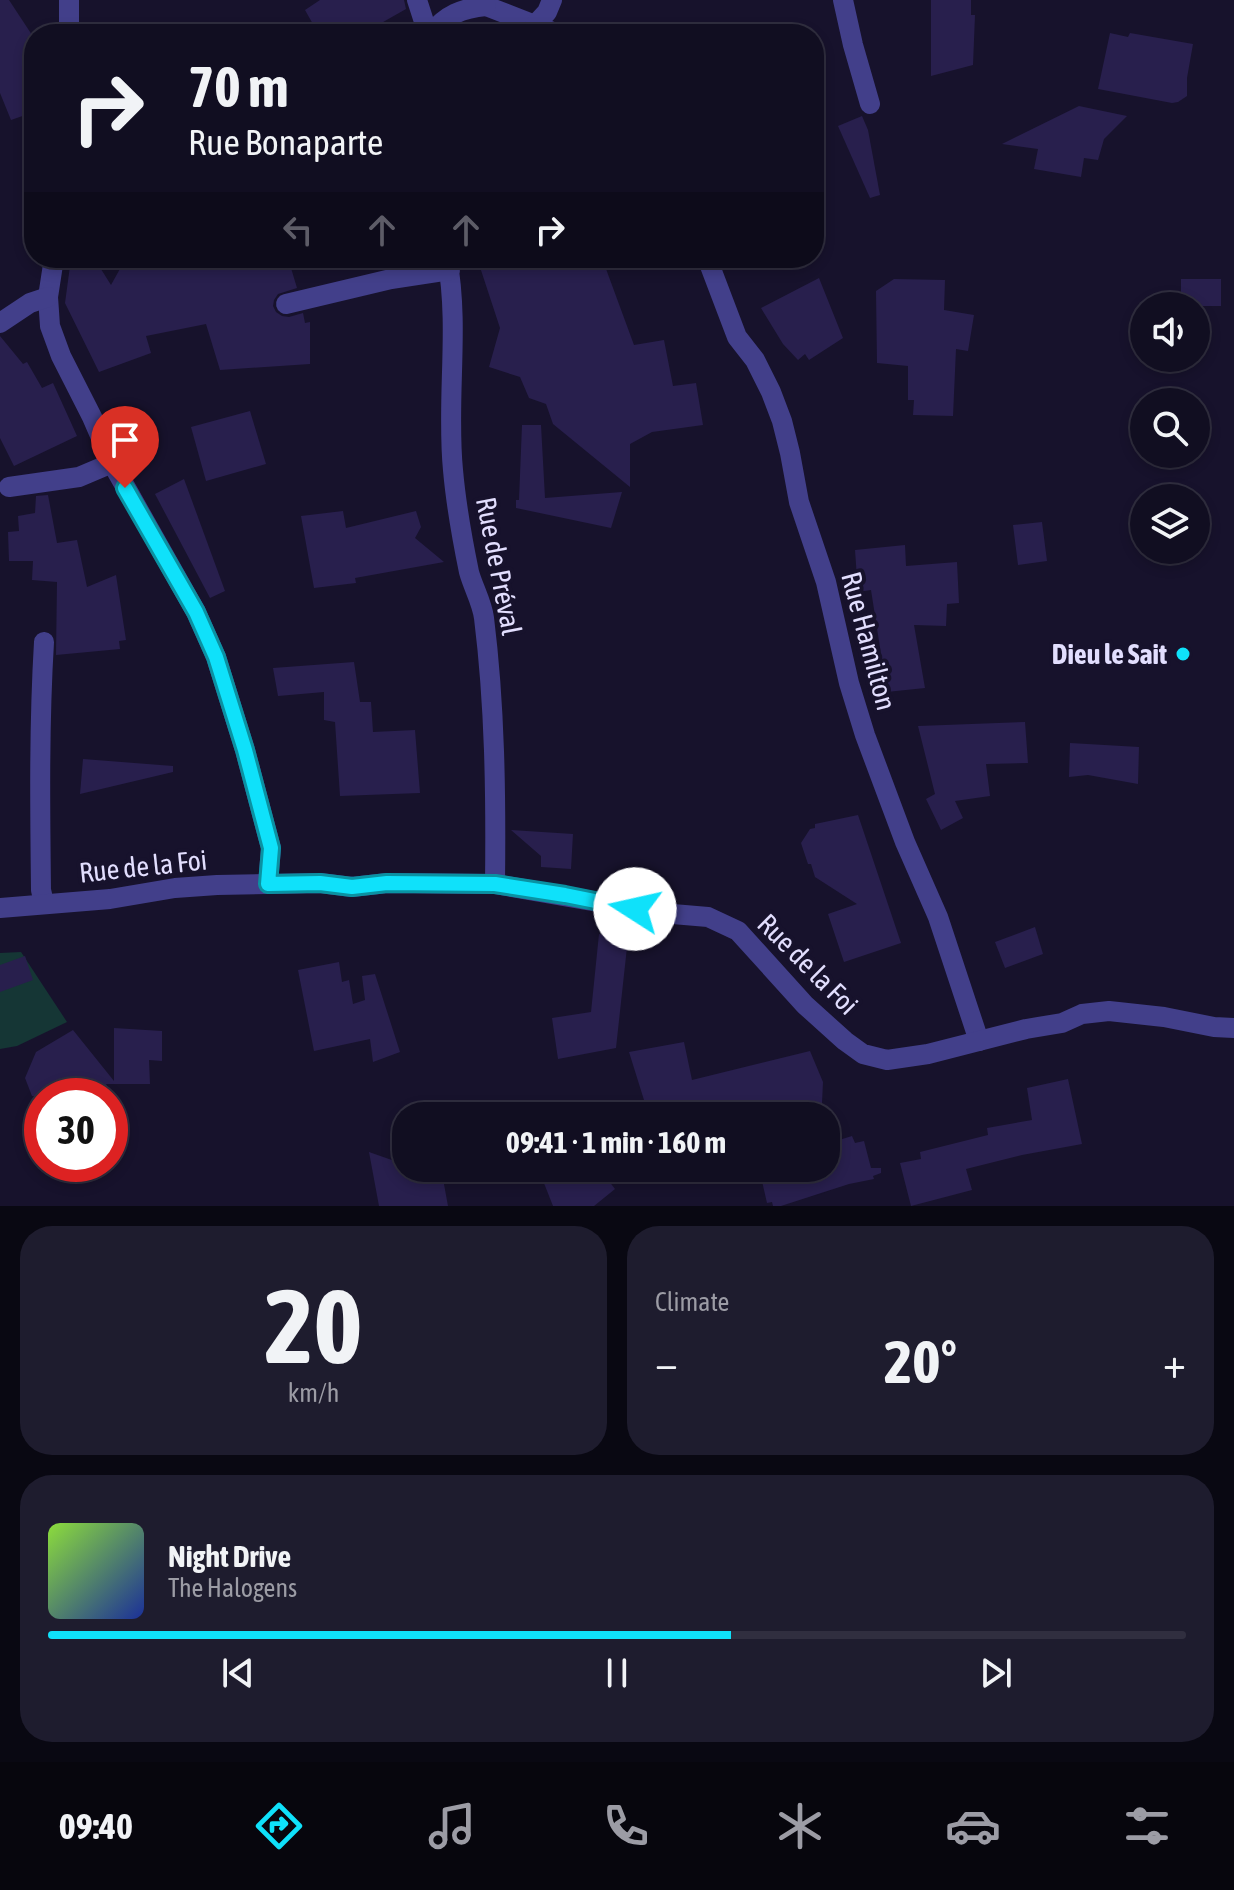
<!DOCTYPE html>
<html lang="en">
<head>
<meta charset="utf-8">
<style>
  body { margin:0; font-family:"Asap Condensed",sans-serif; background:#1e1c2e; color:#f1f3f6; height:100vh; display:flex; flex-direction:column; font-size:30px; white-space:nowrap }
  * { box-sizing:border-box; margin:0 }
  p { font-size:26px; color:#9c9ca5 }
  .icon { flex:none; width:44px; height:44px; fill:none; stroke:currentColor; stroke-width:2; stroke-linecap:round; stroke-linejoin:round }
  .map { position:relative; height:1206px; overflow:hidden }
  .panel { display:flex; flex-direction:column; gap:20px; padding:20px; background:#090812; flex:1 }
  .panel>* { flex:none }
  .top-card { position:absolute; left:24px; top:24px; width:800px; height:244px; border-radius:32px; box-shadow:0 4px 12px #0003,0 0 0 2px #302e3f; background:#110e21; color:#f1f3f6; overflow:hidden }
  .buttons { position:absolute; left:1130px; top:292px; display:grid; gap:16px }
  .buttons a { display:grid; place-items:center; width:80px; height:80px; border-radius:50%; background:#110e21; box-shadow:0 4px 12px #0003,0 0 0 2px #302e3f; font-size:40px }
  .speed { position:absolute; left:24px; top:1078px; display:flex; gap:16px; font-size:40px; font-weight:700; text-align:center }
  .speed>* { display:grid; place-content:center; width:104px; height:104px; border-radius:50%; background:#110e21; box-shadow:0 4px 12px #0003,0 0 0 2px #302e3f; line-height:1 }
  .speed .limit { border:12px solid #d22; background:#fff; color:#111 }
  .pin { position:absolute; display:grid; place-items:center; width:68px; height:68px; color:#fff; margin:-82px -34px; border-radius:50% 50% 50% 0; rotate:-45deg; box-shadow:0 0 8px #0007 }
  .pin .icon { rotate:45deg }
  .me { position:absolute; width:88px; margin:-44px; rotate:280deg; stroke-linejoin:round; filter:drop-shadow(0 0 6px #0008) }
  .turn { display:flex; align-items:center; gap:28px; height:168px; padding:0 32px; font-size:36px }
  .turn .icon { width:104px; height:104px; stroke-width:2.5 }
  .turn b { display:block; font-size:56px; line-height:68px }
  .lanes { display:flex; align-items:center; height:76px; padding:0 32px; background:#0003; justify-content:center; gap:40px; direction:ltr }
  .lanes .off { opacity:.35 }
  .big { font-size:60px; font-weight:700; line-height:1.1 }
  .panel .widget { flex:1; display:flex; flex-direction:column; justify-content:center; gap:12px; min-width:0; padding:0 28px; border-radius:32px; background:#1e1c2e }
  .panel .dial { align-items:center; gap:0 }
  .dial b { font-size:104px; line-height:1 }
  .song { display:flex; align-items:center; gap:24px }
  .cover { width:96px; height:96px; border-radius:12px; background:linear-gradient(135deg,hsl(90 70% 55%),hsl(230 70% 35%)) }
  .played { height:8px; border-radius:4px; background:linear-gradient(90deg,#0fe1fa 60%,#302e3f 60%) }
  .keys { display:flex; justify-content:space-around; direction:ltr }
  .heat { display:flex; justify-content:space-between; align-items:center; font-size:44px; direction:ltr }
  .panel .tiles { flex:1; display:grid; gap:20px; grid-template-columns:1fr 1fr }
  .widget:last-child { grid-column:span 2 }
  .trip { position:absolute; left:392px; top:1102px; width:448px; height:80px; border-radius:32px; background:#110e21; box-shadow:0 4px 12px #0003,0 0 0 2px #302e3f; font-weight:700; line-height:80px; text-align:center }
  .dock { display:flex; height:128px; justify-content:space-around; align-items:center; background:#07060d; color:#9c9ca5 }
  .dock .icon { width:56px; height:56px }
  .dock .selected { color:#0fe1fa }
  .dock b { font-size:36px; color:#f1f3f6 }
  .map>svg:first-child { display:block }
  .green { fill:#153635 }
  .building { fill:#281f4d }
  .lines { fill:none; stroke-linecap:round; stroke-linejoin:round }
  .minor { stroke:#423f8a; stroke-width:20 }
  .route-casing { stroke:#0a92a2; stroke-width:20 }
  .route { stroke:#0fe1fa; stroke-width:14 }
  .poi-dot { fill:#0fe1fa; stroke:#17122c; stroke-width:3 }
  .labels { text-anchor:middle; dominant-baseline:central; stroke-width:8; stroke-linejoin:round; paint-order:stroke }
  .street-label { font-size:28px; fill:#e2defe; stroke:#17122c }
  .poi-label { font-size:28px; font-weight:bold; fill:#e2defe; stroke:#17122c; text-anchor:end }
</style>
</head>
<body>
<div class="map">
<svg width="1234" height="1206" viewBox="0 0 1234 1206">
  <rect width="100%" height="100%" fill="#17122c"/>
  <path class="green" d="M21,952L67,1022L17,1046L0,1049V953Z"/>
  <g class="building">
    <path d="M0,0H9L34,38V112L11,120L0,93Z"/>
    <path d="M320,0H404L406,9L362,34H340L334,24L318,33L305,10Z"/>
    <path d="M931,0H971V15H975L973,65L931,76Z"/>
    <path d="M1110,33L1128,37L1130,33L1193,44L1187,78V96L1178,102L1172,103L1098,89Z"/>
    <path d="M1079,106L1127,116L1104,139L1098,160L1084,158L1081,177L1034,169L1038,149L1002,144Z"/>
    <path d="M862,116L868,130L880,195L870,198L838,126Z"/>
    <path d="M94,258L111,285L126,258H288L297,288L278,294L274,300L273,306L276,312L282,316L289,317L303,313L305,323L310,322V364L220,370L206,324L146,336L151,353L99,372L65,303L70,266Z"/>
    <path d="M477,258H602L634,345L664,340L673,386L696,383L703,425L652,432L630,444V487L553,424L546,404L529,398L520,377L489,367L500,328Z"/>
    <path d="M819,278L843,338L809,360L805,354L798,360L783,344L761,308Z"/>
    <path d="M894,279L945,280L944,310L974,315L968,351L956,349L953,416L913,415L914,400H908V366L877,363L876,291Z"/>
    <rect x="1181" y="279" width="40" height="27"/>
    <path d="M0,336L23,364L27,362L42,388L53,383L77,436L14,466L0,438Z"/>
    <path d="M250,411L266,464L206,481L191,427Z"/>
    <path d="M522,425H541L545,498L622,492L611,528L516,508V500H519Z"/>
    <path d="M184,479L225,591L210,598L155,494Z"/>
    <path d="M48,495L57,543L77,540L87,587L116,575L126,640L119,641L120,649L56,655L57,582L32,580L33,561H9L8,532L19,531L18,516L35,513L36,496Z"/>
    <path d="M343,511L346,528L416,511L421,527L415,538L444,562L355,578L356,583L314,588L301,516Z"/>
    <path d="M1042,522L1047,561L1018,565L1013,525Z"/>
    <path d="M905,545L906,566L957,562L959,603L947,604L946,626L914,625L925,688L877,693L870,656L881,654L871,590L858,592L855,550Z"/>
    <path d="M354,662L360,702H371L373,732L415,730L420,793L340,796L335,722L324,720V692L278,696L273,668Z"/>
    <path d="M1025,722L1028,763L986,764L990,796L955,801L963,818L941,830L926,799L935,794L918,726Z"/>
    <path d="M1070,743L1139,747L1138,784L1088,775L1069,777Z"/>
    <path d="M83,759L173,766V772L80,794Z"/>
    <path d="M858,815L901,943L844,962L828,914L857,904L815,877L811,864H808L801,843L810,829L815,828V824Z"/>
    <path d="M511,830L573,834L571,869L541,867V856Z"/>
    <path d="M1035,927L1043,954L1005,968L995,942Z"/>
    <path d="M599,934L628,938L616,1048L558,1059L552,1018L591,1012Z"/>
    <path d="M25,956L33,980L0,992V965Z"/>
    <path d="M339,962L342,982L349,980L353,1004L365,1000L362,976L375,974L400,1052L373,1062L370,1039L314,1051L298,970Z"/>
    <path d="M114,1028L162,1031V1061L149,1060L150,1084H106L112,1096H32L25,1078L36,1052L73,1030L114,1081Z"/>
    <path d="M684,1042L692,1080L810,1051L823,1082L822,1103L776,1116H649L629,1052Z"/>
    <path d="M1068,1079L1082,1144L1022,1155L966,1169L972,1190L911,1206L900,1163L921,1159L920,1152L988,1135L987,1128L1032,1120L1027,1088Z"/>
    <path d="M852,1136L855,1143L864,1141L871,1168H881V1173L873,1176L874,1179L849,1184L781,1206H773L772,1202L767,1203L759,1168H826V1144Z"/>
    <path d="M369,1152L406,1165V1168H441L448,1206H379Z"/>
    <path d="M538,1168H599L615,1189L594,1206H553Z"/>
  </g>
  <g class="lines">
    <g class="minor">
      <path d="M69,0V34"/>
      <path d="M417,0L428,34"/>
      <path d="M478,0L486,6L558,34"/>
      <path d="M843,0L853,45L870,104"/>
      <path d="M535,25L547,12L552,0"/>
      <path d="M431,34C445,15 463,8 486,6"/>
      <path d="M54,258L48,297L50,326L61,356L92,417L112,463L196,612L216,657L245,750L271,848L268,884"/>
      <path d="M447,258C460,328 446,400 453,470C456,504 462,538 469,572C473,587 482,602 484,618C495,706 496,796 495,884"/>
      <path d="M707,258L737,337L755,360L771,392L782,421L790,453L799,502L826,582L849,683L865,735L905,842L938,917L979,1041"/>
      <path d="M286,304L391,279L450,270"/>
      <path d="M0,323L30,303L48,297"/>
      <path d="M9,487L79,477L112,463"/>
      <path d="M44,642C39,725 40,807 41,890L44,903"/>
      <path d="M0,908L110,899L175,888L217,885L320,883L352,887L387,883L495,884L661,913L708,917L738,931L805,1005L845,1041L863,1054L887,1060L928,1054L1026,1029L1062,1023L1082,1014L1109,1011L1164,1017L1214,1027L1234,1028"/>
    </g>
  </g>
  <g class="lines">
    <g class="route-casing">
      <path id="route" d="M125,488L196,612L216,657L245,750L271,848L268,884L320,883L352,887L387,883L495,884L565,895L635,909"/>
    </g>
    <use href="#route" class="route"/>
  </g>
  <circle class="poi-dot" cx="1183" cy="654" r="8"/>
  <g class="labels">
    <g class="street-label">
      <text transform="translate(499 566) rotate(79)">Rue de Préval</text>
      <text transform="translate(869 641) rotate(75)">Rue Hamilton</text>
      <text transform="translate(143 866) rotate(-6)">Rue de la Foi</text>
      <text transform="translate(808 964) rotate(45)">Rue de la Foi</text>
    </g>
    <g class="poi-label">
      <text x="1167" y="654">Dieu le Sait</text>
    </g>
  </g>
</svg>
<div class="buttons">
<a><svg class="icon" aria-label="sound" viewBox="0 0 24 24"><path d="M4 9h4l5-4v14l-5-4H4zM17 9q2 3 0 6"/></svg></a>
<a><svg class="icon" aria-label="search" viewBox="0 0 24 24"><circle cx="10" cy="10" r="6"/><path d="M15 15l6 6"/></svg></a>
<a><svg class="icon" aria-label="layers" viewBox="0 0 24 24"><path d="M12 4l9 5-9 5-9-5zM3 14l9 5 9-5"/></svg></a>
</div>
<div class="speed"><div class="limit">30</div></div>
<div class="pin" style="left:125px;top:488px;background:#d93025"><svg class="icon" aria-label="arrive" viewBox="0 0 24 24"><path d="M6 21V4h12l-3 4 3 4H6"/></svg></div>
<svg class="me" style="left:635px;top:909px" viewBox="-20 -20 40 40"><circle r="19" fill="#fff"/><path d="M0-13L10 11 0 6-10 11z" fill="#0fe1fa"/></svg>
<div class="trip">09:41 · 1 min · 160 m</div>
<div class="top-card">
<div class="turn"><svg class="icon" aria-label="right" viewBox="0 0 24 24"><path d="M7 20v-9h11M14 6l5 5-5 5"/></svg><div><b>70 m</b>Rue Bonaparte</div></div>
<div class="lanes"><svg class="icon off" aria-label="left" viewBox="0 0 24 24"><path d="M17 20v-9H6M10 6l-5 5 5 5"/></svg><svg class="icon off" aria-label="ahead" viewBox="0 0 24 24"><path d="M12 20V5M6 11l6-6 6 6"/></svg><svg class="icon off" aria-label="ahead" viewBox="0 0 24 24"><path d="M12 20V5M6 11l6-6 6 6"/></svg><svg class="icon" aria-label="right" viewBox="0 0 24 24"><path d="M7 20v-9h11M14 6l5 5-5 5"/></svg></div>
</div>
</div>
<section class="panel">
<div class="tiles">
<div class="widget dial"><b>20</b><p>km/h</p></div>
<div class="widget"><p>Climate</p>
<div class="heat"><a>−</a><b class="big">20°</b><a>+</a></div>
</div>
<div class="widget">
<div class="song"><i class="cover"></i><div><b>Night Drive</b><p>The Halogens</p></div></div>
<div class="played"></div>
<div class="keys"><svg class="icon" aria-label="previous" viewBox="0 0 24 24"><path d="M18 5L8 12l10 7zM5 5v14"/></svg><svg class="icon" aria-label="pause" viewBox="0 0 24 24"><path d="M8 5v14M16 5v14"/></svg><svg class="icon" aria-label="next" viewBox="0 0 24 24"><path d="M6 5l10 7-10 7zM19 5v14"/></svg></div>
</div>
</div>
</section>
<nav class="dock">
<b>09:40</b>
<svg class="icon selected" aria-label="directions" viewBox="0 0 24 24"><path d="M12 3l9 9-9 9-9-9zM9 14v-3h6M13 9l2 2-2 2"/></svg>
<svg class="icon" aria-label="music" viewBox="0 0 24 24"><path d="M9 18V5l10-2v13"/><circle cx="6" cy="18" r="3"/><circle cx="16" cy="16" r="3"/></svg>
<svg class="icon" aria-label="phone" viewBox="0 0 24 24"><path d="M5 4h4l2 5-3 2q2 4 5 5l2-3 5 2v4C11 20 4 13 5 4z"/></svg>
<svg class="icon" aria-label="climate" viewBox="0 0 24 24"><path d="M12 3v18M4 7l16 10M4 17L20 7"/></svg>
<svg class="icon" aria-label="car" viewBox="0 0 24 24"><path d="M5 17H2v-5l4-1 3-4h7l3 4 3 1v5h-3M9 17h6M6 11h13"/><circle cx="7" cy="17" r="2"/><circle cx="17" cy="17" r="2"/></svg>
<svg class="icon" aria-label="filters" viewBox="0 0 24 24"><path d="M4 7h16M4 17h16"/><circle cx="9" cy="7" r="2"/><circle cx="15" cy="17" r="2"/></svg>
</nav>
</body>
</html>
